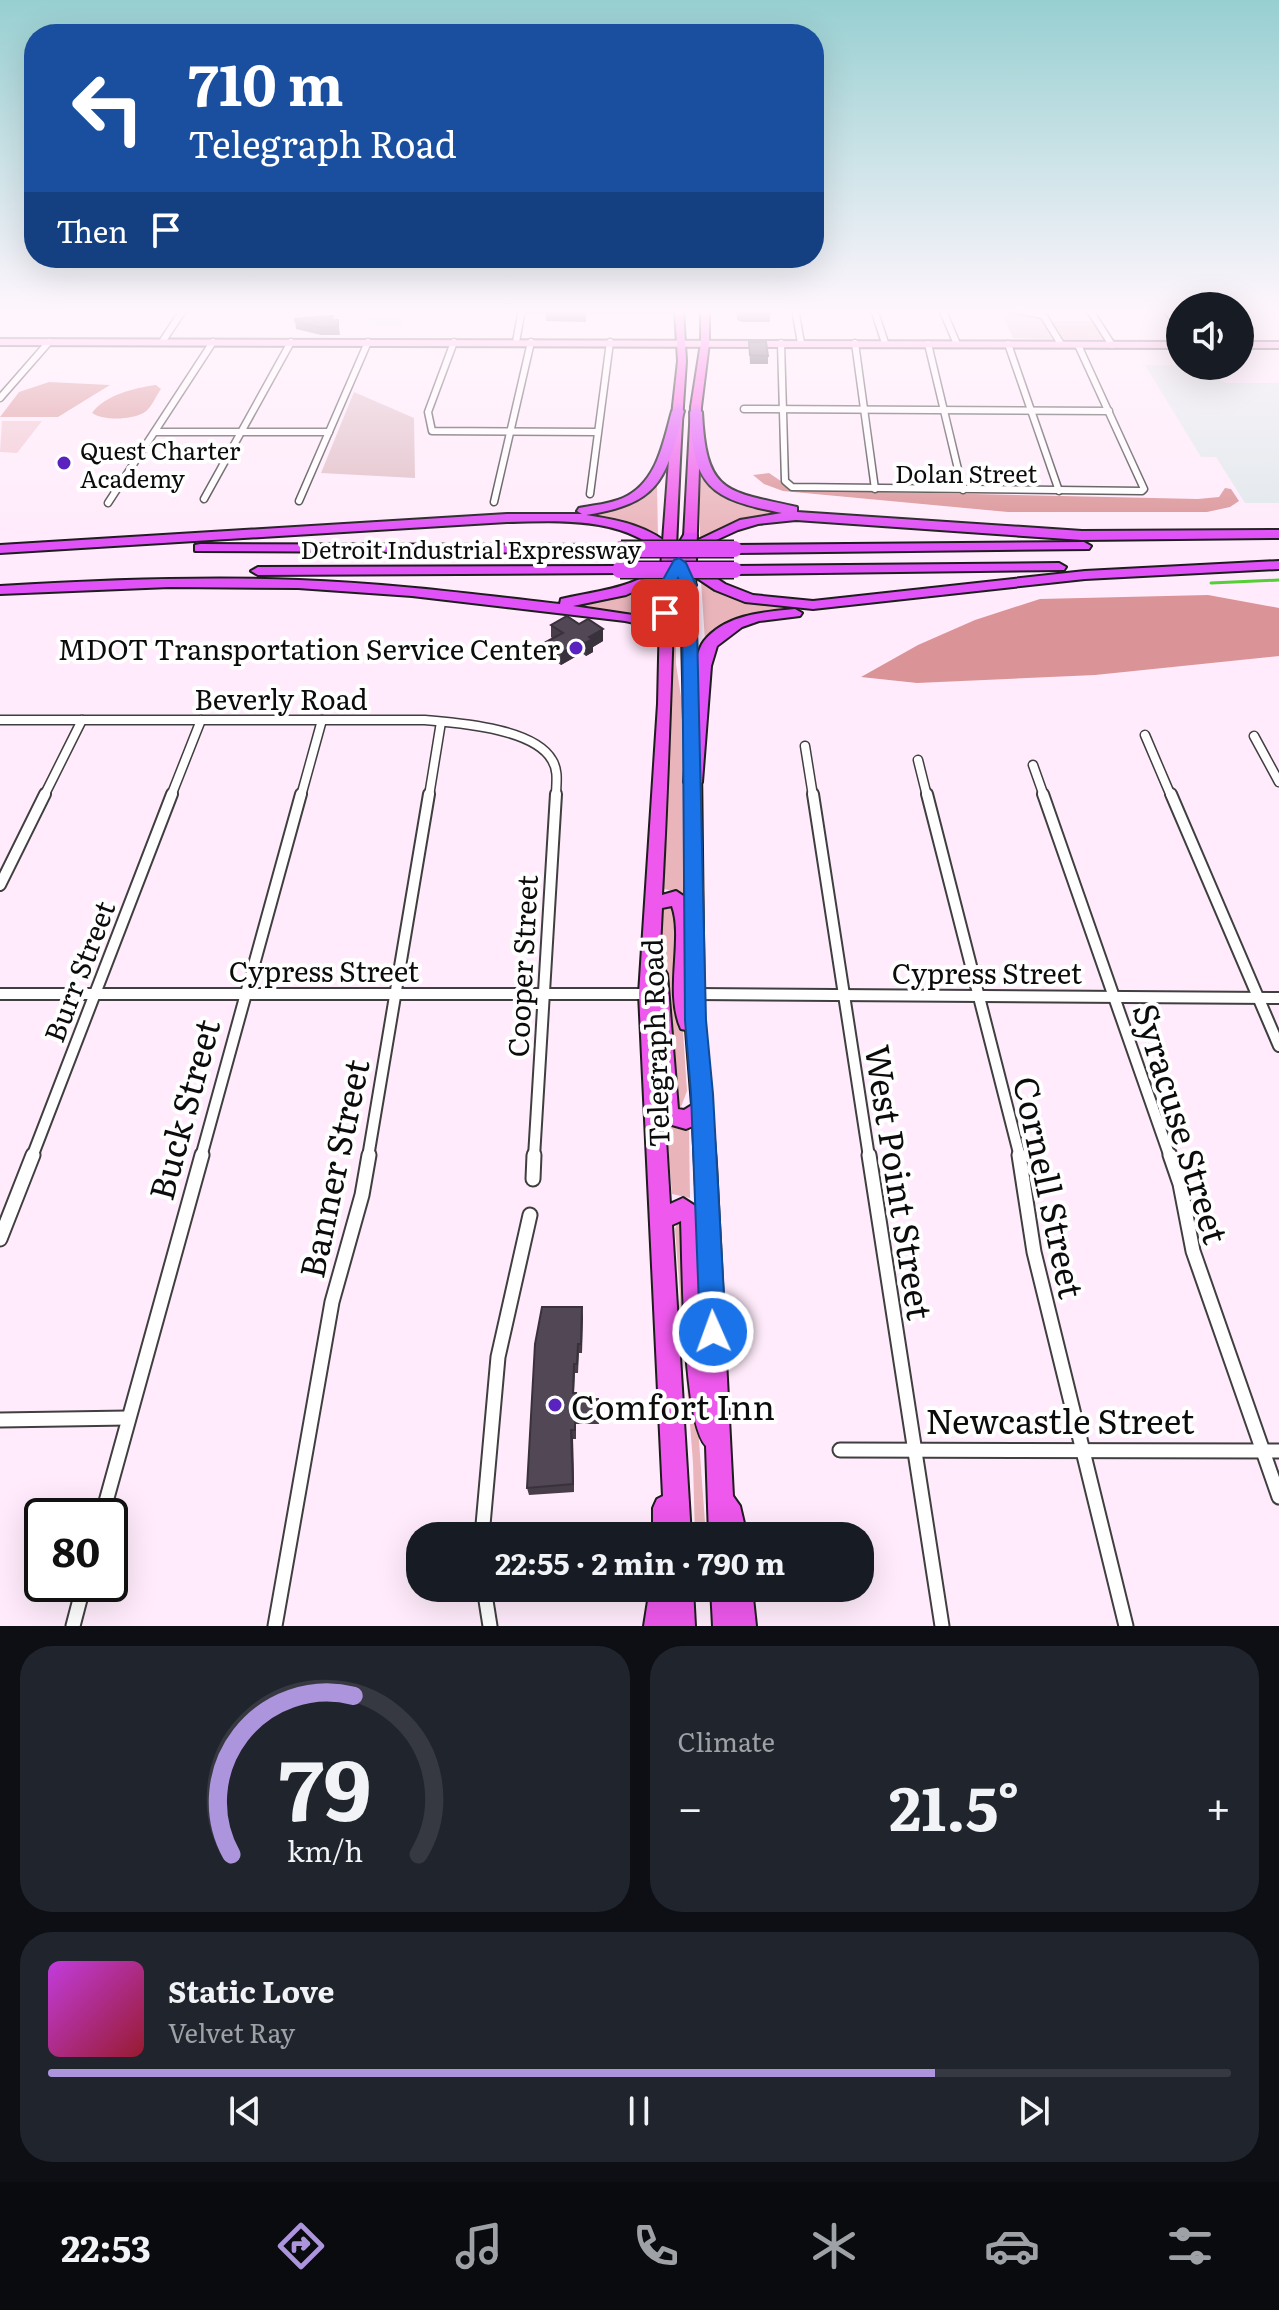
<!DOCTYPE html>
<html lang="en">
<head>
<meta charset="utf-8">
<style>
  body { margin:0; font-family:Literata,serif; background:#20242c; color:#f1f3f6; height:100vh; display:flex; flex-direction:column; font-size:30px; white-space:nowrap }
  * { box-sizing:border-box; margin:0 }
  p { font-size:26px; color:#9ea1a6 }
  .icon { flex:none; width:44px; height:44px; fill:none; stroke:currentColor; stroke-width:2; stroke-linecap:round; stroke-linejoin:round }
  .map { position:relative; height:1626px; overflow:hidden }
  .details { display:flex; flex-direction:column; gap:20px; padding:20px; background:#0d0f14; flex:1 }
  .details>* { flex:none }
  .guide { position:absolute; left:24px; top:24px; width:800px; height:244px; border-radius:32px; box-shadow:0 8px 32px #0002; background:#1a4fa0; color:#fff; overflow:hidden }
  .buttons { position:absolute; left:1166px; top:292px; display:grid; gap:16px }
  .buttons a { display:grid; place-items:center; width:88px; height:88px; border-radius:50%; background:#171b24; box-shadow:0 8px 32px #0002; font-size:40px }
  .speed { position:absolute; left:24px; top:1498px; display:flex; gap:16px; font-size:40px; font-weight:700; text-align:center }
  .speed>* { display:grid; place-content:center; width:104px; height:104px; border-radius:50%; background:#171b24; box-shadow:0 8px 32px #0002; line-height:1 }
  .speed .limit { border:4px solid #111; border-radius:12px; background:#fff; color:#111 }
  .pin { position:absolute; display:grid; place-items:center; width:68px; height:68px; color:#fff; margin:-34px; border-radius:16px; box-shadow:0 4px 12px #0006 }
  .me { position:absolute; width:88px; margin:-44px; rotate:358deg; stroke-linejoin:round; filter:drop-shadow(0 0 6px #0008) }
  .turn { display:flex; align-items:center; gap:28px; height:168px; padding:0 32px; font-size:36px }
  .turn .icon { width:104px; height:104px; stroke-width:2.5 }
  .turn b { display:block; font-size:56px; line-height:68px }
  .then { display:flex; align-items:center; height:76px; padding:0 32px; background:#0003; gap:16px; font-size:30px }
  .big { font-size:60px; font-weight:700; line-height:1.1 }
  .details .card { flex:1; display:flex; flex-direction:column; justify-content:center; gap:12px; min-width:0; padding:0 28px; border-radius:32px; background:#20242c }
  .details .dial { align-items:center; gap:0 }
  .dial svg { height:208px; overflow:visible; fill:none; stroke:#363941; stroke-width:7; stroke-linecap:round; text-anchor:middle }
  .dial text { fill:#f1f3f6; stroke:none }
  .song { display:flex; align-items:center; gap:24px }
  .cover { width:96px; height:96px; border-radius:12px; background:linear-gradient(135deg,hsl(290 70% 55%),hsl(350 70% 35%)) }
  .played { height:8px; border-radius:4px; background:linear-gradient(90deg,#ad95dd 75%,#363941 75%) }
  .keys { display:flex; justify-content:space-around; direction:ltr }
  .heat { display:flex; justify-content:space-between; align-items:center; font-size:44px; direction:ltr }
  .details .tiles { flex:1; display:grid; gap:20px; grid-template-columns:1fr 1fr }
  .card:last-child { grid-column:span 2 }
  .trip { position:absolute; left:406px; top:1522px; width:468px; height:80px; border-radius:32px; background:#171b24; box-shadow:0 8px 32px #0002; font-weight:700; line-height:80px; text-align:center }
  .dock { display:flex; height:128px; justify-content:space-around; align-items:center; background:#090b0e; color:#9ea1a6 }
  .dock .icon { width:56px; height:56px }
  .dock .active { color:#ad95dd }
  .dock b { font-size:36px; color:#f1f3f6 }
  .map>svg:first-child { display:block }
  .industrial { fill:#e0e8eb }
  .green { fill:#e9b5bb }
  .forest { fill:#da9497 }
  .cemetery { fill:#e0bdc6 }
  .pitch { fill:#f1c7d1 }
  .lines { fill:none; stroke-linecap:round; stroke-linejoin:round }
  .stream { stroke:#54cf35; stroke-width:3 }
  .minor-far3-casing { stroke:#3f3f3f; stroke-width:9 }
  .minor-far2-casing { stroke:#3f3f3f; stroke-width:11 }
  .minor-far1-casing { stroke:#3f3f3f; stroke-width:14 }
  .minor-casing { stroke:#3f3f3f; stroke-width:17 }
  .secondary-casing { stroke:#2e2e2e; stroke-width:4 }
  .primary-casing { stroke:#1d1d1d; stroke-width:4 }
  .trunk-casing { stroke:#1d1d1d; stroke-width:4 }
  .motorway-casing { stroke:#1d1d1d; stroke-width:4 }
  .minor-far3 { stroke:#fff; stroke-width:6 }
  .minor-far2 { stroke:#fff; stroke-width:8 }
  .minor-far1 { stroke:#fff; stroke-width:10 }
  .minor { stroke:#fff; stroke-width:13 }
  .secondary { fill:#ffa6e5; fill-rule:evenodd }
  .primary { fill:#fb5fe2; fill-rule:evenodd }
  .trunk { fill:#ee58ec; fill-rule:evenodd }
  .motorway { fill:#e051f7; fill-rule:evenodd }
  .motorway-bridge-casing { stroke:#1d1d1d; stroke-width:19; stroke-linecap:butt }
  .motorway-bridge { stroke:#e051f7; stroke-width:16 }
  .wall { fill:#473e49 }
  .shaded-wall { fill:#39323c }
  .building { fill:#524855; stroke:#39323c; stroke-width:2 }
  .route { fill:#1a73e8; stroke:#114b97; stroke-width:2 }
  .poi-dot { fill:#5a22be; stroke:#fff; stroke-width:3 }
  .labels { text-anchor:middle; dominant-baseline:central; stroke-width:8; stroke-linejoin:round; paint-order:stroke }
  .far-poi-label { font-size:24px; fill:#0c0c0c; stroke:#fff; text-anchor:start }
  .far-street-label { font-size:24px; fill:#0c0c0c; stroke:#fff }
  .poi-label { font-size:28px; fill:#0c0c0c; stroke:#fff; text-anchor:end }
  .street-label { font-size:28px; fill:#0c0c0c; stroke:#fff }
  .near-street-label { font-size:34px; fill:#0c0c0c; stroke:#fff }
  .near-poi-label { font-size:34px; fill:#0c0c0c; stroke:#fff; text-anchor:start }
</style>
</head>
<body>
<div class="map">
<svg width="1279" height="1626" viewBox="0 0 1279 1626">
  <rect width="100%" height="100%" fill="#ffebfb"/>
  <g class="industrial">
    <path d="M249,309H408L402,326H376L377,321H365L366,319L283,318L286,312H247Z"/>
    <path d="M1145,365L1204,366L1211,375L1226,383H1279V503H1245L1216,457H1201Z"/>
  </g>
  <g class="green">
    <path d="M1051,321H1091L1102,339H1061Z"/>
    <path d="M696,472H702L714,484L787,514L700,541V473L698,542Z"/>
    <path d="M657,483L658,538L630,525L587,515L612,508Z"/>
    <path d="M657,579L656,619L639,614L578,608V604L617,597Z"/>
    <path d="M701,581L742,600L785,608V611L764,614L705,641Z"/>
    <path d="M673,614H676V664L684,716V893L663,889Z"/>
    <path d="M671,904L675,909L687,1091L681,1107L677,1105L662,991V910Z"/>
    <path d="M666,1123L689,1127L690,1198L672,1194Z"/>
    <path d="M679,1218L683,1222L706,1536H695L693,1463L675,1229Z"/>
  </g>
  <g class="forest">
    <path d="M49,382L110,385L58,417H0L19,392Z"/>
    <path d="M156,385L161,389C156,396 152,407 145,412C133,420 104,421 92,413C105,395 134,388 156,385Z"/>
    <path d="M769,473L794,490L1198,499L1219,497L1225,488L1231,489L1239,501L1230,507L1207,512H1008L783,491L764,484L753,475Z"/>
    <path d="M1208,595L1279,608V656L1095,675L917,683L861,677L918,645L975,620L1040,599Z"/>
  </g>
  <g class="cemetery">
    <path d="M1002,315H1038L1052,339L1013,338Z"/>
    <path d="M354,392L414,418L415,478L321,473Z"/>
  </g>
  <path class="pitch" d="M2,421H42L17,453L0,452Z"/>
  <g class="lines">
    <path class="stream" d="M1211,583L1279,580"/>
    <g class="minor-far3-casing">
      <g id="minor-far3">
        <path d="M522,309H555"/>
        <path d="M574,309H679"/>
        <path d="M795,309L801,343"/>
        <path d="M874,309L885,343"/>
        <path d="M942,309L957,344"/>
        <path d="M1011,309L1043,315L1061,344"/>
        <path d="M1089,309L1112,345"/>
        <path d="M1166,309L1180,328"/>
        <path d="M162,342L184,309"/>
        <path d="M454,342L428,412L432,431L597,432"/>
        <path d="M516,342L522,309"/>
        <path d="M781,343L785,481L792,487L1142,491L1144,489L1078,345"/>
        <path d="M855,343L875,489"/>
        <path d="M928,344L963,490"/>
        <path d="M1008,344L1059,491"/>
        <path d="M0,398L49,342"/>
        <path d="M744,409L1109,411"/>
        <path d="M155,432H329"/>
        <path d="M590,494L610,342"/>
        <path d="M204,499L291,342"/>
        <path d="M299,501L368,342"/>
        <path d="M494,502L531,342"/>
        <path d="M108,503L213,342"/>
      </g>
    </g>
    <g class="minor-far2-casing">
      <g id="minor-far2">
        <path d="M0,720H425C458,723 534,728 552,760C559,771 556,784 556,796"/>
        <path d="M1145,735L1171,796"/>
        <path d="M1254,736L1279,782"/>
        <path d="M805,746L813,796"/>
        <path d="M918,760L927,796"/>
        <path d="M1033,765L1044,796"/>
        <path d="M44,796L82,720"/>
        <path d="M171,796L201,720"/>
        <path d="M301,796L322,720"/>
        <path d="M429,796L441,722"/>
      </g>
    </g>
    <g class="minor-far1-casing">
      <g id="minor-far1">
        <path d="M813,794L869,1157"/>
        <path d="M927,794L1020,1157"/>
        <path d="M1043,794L1170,1157"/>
        <path d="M1171,794L1279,1046"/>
        <path d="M0,885L45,794"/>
        <path d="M0,994H648"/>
        <path d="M695,994L1279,998"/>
        <path d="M32,1157L172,794"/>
        <path d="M201,1157L301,794"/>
        <path d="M368,1157L429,794"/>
        <path d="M534,1157L556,794"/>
      </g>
    </g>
    <g class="minor-casing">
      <g id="minor">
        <path d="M869,1155L942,1626"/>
        <path d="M1019,1155L1034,1252L1126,1626"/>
        <path d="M1170,1155L1180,1184L1193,1251L1279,1497"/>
        <path d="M533,1179L534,1155"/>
        <path d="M0,1239L33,1155"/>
        <path d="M0,1420L128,1418"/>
        <path d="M840,1450L1279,1451"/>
        <path d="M102,1516L202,1155"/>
        <path d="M482,1536L498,1357L530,1215"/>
        <path d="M484,1588L490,1626"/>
        <path d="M73,1626L84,1584"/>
        <path d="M275,1626L332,1302L362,1195L369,1155"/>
      </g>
    </g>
    <g class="secondary-casing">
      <g id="secondary">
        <path d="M0,339L1180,342V348L0,345Z"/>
        <rect x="1240" y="342" width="39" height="6"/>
      </g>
    </g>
    <g class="primary-casing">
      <g id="primary">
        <path d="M675,309H683L686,361L683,406L678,409L673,406L678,361Z"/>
        <path d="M701,309H709V343L701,407L696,410L691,407L701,343Z"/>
      </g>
    </g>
    <g class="trunk-casing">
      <g id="trunk">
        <path d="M678,403L683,406C673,569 671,732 662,895L676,891L685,897V764L693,759L701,764L704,1020L716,1164L733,1496L740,1506L747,1536H709L706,1446C682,1420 683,1263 681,1221L672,1225L691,1536H653V1508L657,1499L663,1496L639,994L658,704L661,568L673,406ZM672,906C684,939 664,992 681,1029L686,1030L692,1105L684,1110L678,1109L667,974L664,969L659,967L662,908ZM665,1123L686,1129L693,1126L697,1207L683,1198L670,1204Z"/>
        <path d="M696,404L701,407L695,592L698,721L691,726L684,721L681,592L691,407Z"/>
        <path d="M650,1588H693L695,1626H644Z"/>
        <path d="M711,1588H752L756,1626H713Z"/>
      </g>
    </g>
    <g class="motorway-casing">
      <g id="motorway">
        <path d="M678,407L684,411C665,479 662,503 586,515C619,520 651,526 675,550L685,533H695L697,536L694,542L740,520L782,513C709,499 693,486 690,412L696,408L702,412C706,493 724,491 797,507V512L1082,531L1279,530V538L1082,540L796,520L758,524L738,530L714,541L689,560L725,584L753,595L813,601L1085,571L1279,561V569L1085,579L813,609L745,602L715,590L691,574L696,585L694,588H684L678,577L672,588H662L660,585L663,578L626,595L573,606L653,618L672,640L664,645C646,638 652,626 625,621L412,596L298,588L170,587L0,594V586C99,580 199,576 299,580C386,583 473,594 560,604L561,599C599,590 639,589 668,559C626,516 563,521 507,522L0,553V545L507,514H582L577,511L579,508C594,505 609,504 623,498C657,483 663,443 672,411Z"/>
        <path d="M1084,542L1091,546L1089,549L734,553L727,549L734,545Z"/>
        <path d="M200,544L621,545L628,549L621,553L195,551V545Z"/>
        <path d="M1059,563L1066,567L1064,570L734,574L727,570L734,566Z"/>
        <path d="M620,566L627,570L625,573L258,575L251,571L258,567Z"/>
        <path d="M795,609L802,613L800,616L759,621L742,627L717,646L711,666L702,782L699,786H687L684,782C687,754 689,660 704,641C726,614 764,612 795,609Z"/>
      </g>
    </g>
    <use href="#minor-far3" class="minor-far3"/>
    <use href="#minor-far2" class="minor-far2"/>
    <use href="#minor-far1" class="minor-far1"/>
    <use href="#minor" class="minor"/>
    <use href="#secondary" class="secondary"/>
    <use href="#primary" class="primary"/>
    <use href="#trunk" class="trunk"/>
    <use href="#motorway" class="motorway"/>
    <g class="motorway-bridge-casing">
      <g id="motorway-bridge">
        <path d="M621,549H734"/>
        <path d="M620,570H734"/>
      </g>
    </g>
    <use href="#motorway-bridge" class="motorway-bridge"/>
  </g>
  <g class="wall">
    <path d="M545,309H586V322L546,321Z"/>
    <path d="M736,309H770V322H742L737,320Z"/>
    <path d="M333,316L334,320H338L340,335H321L296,329L295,321Z"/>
    <path d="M749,342L768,356V364H750Z"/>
    <path d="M551,625L603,641L593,647V652L586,656L582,653L561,665L547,655L546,642L553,639L551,637Z"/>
    <path d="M582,1307V1353H579L578,1373H575L574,1393L577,1399H598L599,1424H576V1439H573L574,1492L529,1495L527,1488Z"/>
  </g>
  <g class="shaded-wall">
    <path d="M603,629V641L593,647V652L586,656L585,643L589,637Z"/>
    <path d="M582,641V653L561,665V653Z"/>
    <path d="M582,1307L583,1317L582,1353L581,1344Z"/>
    <path d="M571,1430L573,1439L574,1492L573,1484Z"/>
  </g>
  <g class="building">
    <path d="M545,309H586V311L545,310Z"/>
    <path d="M737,309H770L771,314H742L738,312Z"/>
    <path d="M333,316L331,320H338V327H319L295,321V319Z"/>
    <path d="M749,342H766L768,356L750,355Z"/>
    <path d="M567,616L579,624L588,619L603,629L589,637L592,639L585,643L582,641L561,653L546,642L563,633L551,625Z"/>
    <path d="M542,1307H582L581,1344H578L577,1364H574L573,1393H576L575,1399H598V1415H575V1430H571L573,1484L527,1488L535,1344Z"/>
  </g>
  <linearGradient id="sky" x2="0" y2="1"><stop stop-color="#97cfd1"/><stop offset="0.58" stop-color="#fff6fd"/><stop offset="1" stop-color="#fff6fd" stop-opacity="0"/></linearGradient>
  <rect width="1279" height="537" fill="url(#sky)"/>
  <path class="route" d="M679,558L686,563L696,585L706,1020L713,1094L726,1332L723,1341L713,1345L704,1341L700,1332L691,1094L685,1020L682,585L678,578L674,585L673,613L665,617L658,613L660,585L674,560Z"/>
  <g class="poi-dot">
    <circle cx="64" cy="463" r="8"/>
    <circle cx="576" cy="648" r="8"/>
    <circle cx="555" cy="1405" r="8"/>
  </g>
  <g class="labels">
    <g class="far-poi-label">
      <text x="80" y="449">Quest Charter<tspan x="80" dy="28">Academy</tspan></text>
    </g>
    <g class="far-street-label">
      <text x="966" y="472">Dolan Street</text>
      <text x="471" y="548">Detroit Industrial Expressway</text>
    </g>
    <g class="poi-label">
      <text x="560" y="648">MDOT Transportation Service Center</text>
    </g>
    <g class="street-label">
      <text x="281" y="698">Beverly Road</text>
      <text transform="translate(521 966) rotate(-87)">Cooper Street</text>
      <text x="324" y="970">Cypress Street</text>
      <text transform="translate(78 971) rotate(-69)">Burr Street</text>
      <text x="987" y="972">Cypress Street</text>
      <text transform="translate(654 1043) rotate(-92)">Telegraph Road</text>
    </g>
    <g class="near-street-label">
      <text transform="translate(182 1109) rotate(-75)">Buck Street</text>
      <text transform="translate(1183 1123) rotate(73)">Syracuse Street</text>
      <text transform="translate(332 1168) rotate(-78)">Banner Street</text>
      <text transform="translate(901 1182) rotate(81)">West Point Street</text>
      <text transform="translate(1051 1187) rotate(78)">Cornell Street</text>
      <text x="1060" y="1419">Newcastle Street</text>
    </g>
    <g class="near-poi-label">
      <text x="571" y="1405">Comfort Inn</text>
    </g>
  </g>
</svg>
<div class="buttons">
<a><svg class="icon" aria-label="sound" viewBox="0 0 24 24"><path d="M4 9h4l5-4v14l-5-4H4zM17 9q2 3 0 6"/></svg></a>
</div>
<div class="speed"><div class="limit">80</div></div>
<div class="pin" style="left:665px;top:613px;background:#d93025"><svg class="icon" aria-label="arrive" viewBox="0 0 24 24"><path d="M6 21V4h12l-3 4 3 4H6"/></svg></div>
<svg class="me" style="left:713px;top:1332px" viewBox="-20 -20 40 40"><circle r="17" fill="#1a73e8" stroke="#fff" stroke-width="3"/><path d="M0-11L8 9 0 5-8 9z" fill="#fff"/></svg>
<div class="trip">22:55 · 2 min · 790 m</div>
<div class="guide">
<div class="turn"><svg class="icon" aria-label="left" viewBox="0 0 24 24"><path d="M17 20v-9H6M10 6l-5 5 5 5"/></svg><div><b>710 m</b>Telegraph Road</div></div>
<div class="then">Then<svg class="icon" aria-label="arrive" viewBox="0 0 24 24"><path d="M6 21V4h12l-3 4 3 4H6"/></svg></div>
</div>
</div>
<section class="details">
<div class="tiles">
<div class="card dial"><svg viewBox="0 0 100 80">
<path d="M14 69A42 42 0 1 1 86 69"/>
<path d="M14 69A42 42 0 0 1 61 8" stroke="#ad95dd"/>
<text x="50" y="56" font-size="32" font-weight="700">79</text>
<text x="50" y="72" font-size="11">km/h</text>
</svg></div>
<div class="card"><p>Climate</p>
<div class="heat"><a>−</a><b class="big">21.5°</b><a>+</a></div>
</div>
<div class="card">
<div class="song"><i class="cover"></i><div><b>Static Love</b><p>Velvet Ray</p></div></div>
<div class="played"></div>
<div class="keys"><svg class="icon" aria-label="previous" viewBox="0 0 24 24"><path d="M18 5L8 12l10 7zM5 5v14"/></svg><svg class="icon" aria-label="pause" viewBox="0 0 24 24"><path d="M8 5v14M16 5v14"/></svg><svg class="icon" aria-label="next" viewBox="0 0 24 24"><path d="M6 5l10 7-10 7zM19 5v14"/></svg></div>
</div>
</div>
</section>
<nav class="dock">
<b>22:53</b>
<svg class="icon active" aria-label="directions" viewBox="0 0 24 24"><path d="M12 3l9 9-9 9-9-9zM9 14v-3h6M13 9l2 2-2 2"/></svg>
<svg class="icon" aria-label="music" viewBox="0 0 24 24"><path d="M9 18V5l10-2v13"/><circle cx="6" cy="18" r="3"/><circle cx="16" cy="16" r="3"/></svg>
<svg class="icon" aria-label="phone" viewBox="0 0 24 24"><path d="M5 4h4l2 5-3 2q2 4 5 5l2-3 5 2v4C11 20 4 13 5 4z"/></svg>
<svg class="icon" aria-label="climate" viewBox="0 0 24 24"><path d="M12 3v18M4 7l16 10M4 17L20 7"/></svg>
<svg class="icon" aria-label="car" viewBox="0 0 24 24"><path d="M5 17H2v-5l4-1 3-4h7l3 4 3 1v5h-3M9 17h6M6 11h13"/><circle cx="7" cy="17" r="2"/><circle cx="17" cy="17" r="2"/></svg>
<svg class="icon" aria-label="filters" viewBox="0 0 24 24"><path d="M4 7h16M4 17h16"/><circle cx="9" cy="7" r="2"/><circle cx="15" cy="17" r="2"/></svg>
</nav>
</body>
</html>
